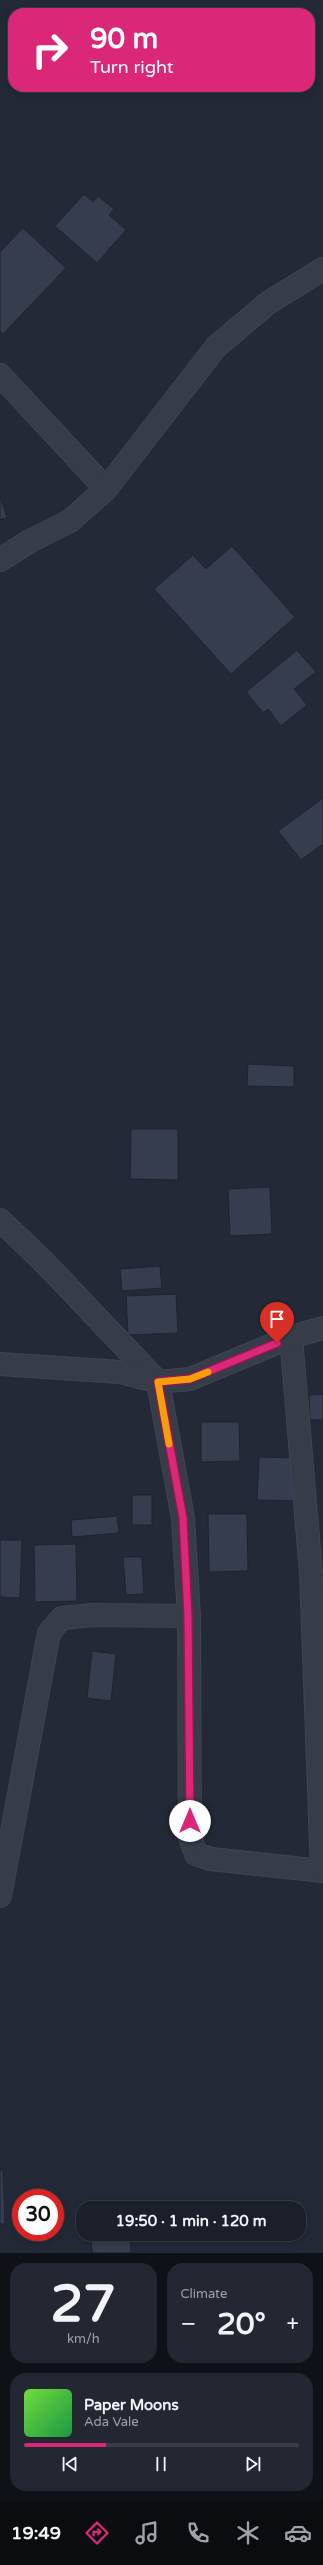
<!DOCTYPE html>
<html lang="en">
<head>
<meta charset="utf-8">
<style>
  body { margin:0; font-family:"Varela Round",sans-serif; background:#232731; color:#f1f3f6; height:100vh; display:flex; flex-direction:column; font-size:15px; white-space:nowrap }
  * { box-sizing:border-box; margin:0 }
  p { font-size:13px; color:#9fa2a8 }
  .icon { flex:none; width:22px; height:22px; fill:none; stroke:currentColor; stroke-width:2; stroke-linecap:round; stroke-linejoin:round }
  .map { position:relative; height:2253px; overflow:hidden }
  .side { display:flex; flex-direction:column; gap:10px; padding:10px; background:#0e1117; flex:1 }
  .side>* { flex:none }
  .hud { position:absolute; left:8px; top:8px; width:307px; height:84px; border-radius:16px; box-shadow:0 2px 10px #0003,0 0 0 1px #383d46; background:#db2777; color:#fff; overflow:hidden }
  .speed { position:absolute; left:12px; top:2189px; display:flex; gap:8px; font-size:20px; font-weight:700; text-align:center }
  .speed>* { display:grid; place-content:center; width:52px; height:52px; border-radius:50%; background:#1a1f29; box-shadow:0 2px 10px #0003,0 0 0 1px #383d46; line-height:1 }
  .speed .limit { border:6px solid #d22; background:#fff; color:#111 }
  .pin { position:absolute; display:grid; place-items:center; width:34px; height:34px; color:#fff; margin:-41px -17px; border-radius:50% 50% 50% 0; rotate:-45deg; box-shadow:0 0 4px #0007 }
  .pin .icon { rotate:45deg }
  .me { position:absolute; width:44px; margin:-22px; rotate:0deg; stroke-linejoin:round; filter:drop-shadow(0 0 3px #0008) }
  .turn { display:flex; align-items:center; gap:14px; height:84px; padding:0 16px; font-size:18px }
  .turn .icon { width:52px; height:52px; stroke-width:2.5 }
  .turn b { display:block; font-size:28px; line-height:34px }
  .big { font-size:30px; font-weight:700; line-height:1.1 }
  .side .tile { flex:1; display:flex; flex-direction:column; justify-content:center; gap:6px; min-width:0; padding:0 14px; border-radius:16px; background:#232731 }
  .side .dial { align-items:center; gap:0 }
  .dial b { font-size:52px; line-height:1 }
  .song { display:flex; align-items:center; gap:12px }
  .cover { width:48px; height:48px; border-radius:6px; background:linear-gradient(135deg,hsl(100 70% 55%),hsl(140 70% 35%)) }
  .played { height:4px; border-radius:2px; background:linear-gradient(90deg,#db2777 30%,#383d46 30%) }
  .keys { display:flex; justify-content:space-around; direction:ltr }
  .heat { display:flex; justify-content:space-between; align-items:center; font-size:22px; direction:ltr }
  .side .tiles { flex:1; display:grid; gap:10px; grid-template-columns:1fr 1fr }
  .tile:last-child { grid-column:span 2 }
  .trip { position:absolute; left:76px; top:2201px; width:230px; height:40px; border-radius:16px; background:#1a1f29; box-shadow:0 2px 10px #0003,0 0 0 1px #383d46; font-weight:700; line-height:40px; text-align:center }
  .menu { display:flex; height:64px; justify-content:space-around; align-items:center; background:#0a0c10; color:#9fa2a8 }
  .menu .icon { width:28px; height:28px }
  .menu .on { color:#db2777 }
  .menu b { font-size:18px; color:#f1f3f6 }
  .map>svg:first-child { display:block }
  .building { fill:#353d4e; stroke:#1e232f }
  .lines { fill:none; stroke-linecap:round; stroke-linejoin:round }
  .minor-casing { stroke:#404551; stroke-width:24 }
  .minor { stroke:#363c48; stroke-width:22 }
  .route-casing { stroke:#8e194d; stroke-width:10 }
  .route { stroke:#db2777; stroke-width:7 }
  .slow { stroke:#f59e0b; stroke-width:7 }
</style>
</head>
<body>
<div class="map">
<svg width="323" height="2253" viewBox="0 0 323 2253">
  <rect width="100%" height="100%" fill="#232937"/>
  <g class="building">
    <path d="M84,194L93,202L98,196L114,209L109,215L126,230L97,263L55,226Z"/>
    <path d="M23,228L66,268L3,334L0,331V252Z"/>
    <path d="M0,496L7,517L0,520Z"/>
    <path d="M232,546L295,617L231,674L154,589L193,555L206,569Z"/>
    <path d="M297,650L316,672L294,689L307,705L281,726L268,709L263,713L246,692Z"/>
    <path d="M323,798V844L301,860L278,831Z"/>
    <path d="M248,1064L294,1066V1087L247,1086Z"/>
    <path d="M131,1129H178V1180L130,1179Z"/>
    <path d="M270,1187L272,1234L230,1236L228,1189Z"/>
    <path d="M160,1266L162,1288L122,1291L120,1269Z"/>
    <path d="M176,1294L178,1333L128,1335L126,1296Z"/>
    <path d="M323,1394V1420H310L309,1395Z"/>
    <path d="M201,1422H239L240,1461L201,1462Z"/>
    <path d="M259,1457L298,1458L297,1501L257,1500Z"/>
    <rect x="132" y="1495" width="20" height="30"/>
    <path d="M208,1514H247L248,1571L209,1572Z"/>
    <path d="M117,1516L119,1533L72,1537L71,1520Z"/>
    <path d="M0,1540H22L20,1598L0,1597Z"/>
    <path d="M76,1544L77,1601L35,1602L34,1545Z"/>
    <path d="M123,1557H142L144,1594L126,1595Z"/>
    <path d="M92,1651L116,1654L111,1701L87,1698Z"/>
    <path d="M0,2170H3L5,2224H0Z"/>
    <path d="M91,2234H130L131,2253H92Z"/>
  </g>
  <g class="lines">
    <g class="minor-casing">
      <g id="minor">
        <path d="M0,375L106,489"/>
        <path d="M0,560L30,541L70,521L106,489L216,347L268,303L323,269"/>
        <path d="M0,1220L45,1263L158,1382L183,1518L189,1616L190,1837L196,1854L211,1859L323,1871"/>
        <path d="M291,1337L311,1573L322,1871"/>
        <path d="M0,1364L120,1372L158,1382L190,1379L291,1337L323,1328"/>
        <path d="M0,1896L49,1633L62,1618L93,1615L189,1616"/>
      </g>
    </g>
    <use href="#minor" class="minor"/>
  </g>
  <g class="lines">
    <g class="route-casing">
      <path id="route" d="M190,1821L188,1616L183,1518L158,1382L190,1379L277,1343"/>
    </g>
    <use href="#route" class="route"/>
    <path class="slow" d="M169,1444L158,1382L190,1379L208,1372"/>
  </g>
</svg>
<div class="speed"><div class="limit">30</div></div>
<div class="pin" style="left:277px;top:1343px;background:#d93025"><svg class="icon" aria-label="arrive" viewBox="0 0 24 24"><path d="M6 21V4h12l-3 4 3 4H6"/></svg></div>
<svg class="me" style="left:190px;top:1821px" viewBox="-20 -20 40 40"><circle r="19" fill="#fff"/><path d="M0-13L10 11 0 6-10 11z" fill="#db2777"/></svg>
<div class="trip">19:50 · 1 min · 120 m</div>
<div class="hud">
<div class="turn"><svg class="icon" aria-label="right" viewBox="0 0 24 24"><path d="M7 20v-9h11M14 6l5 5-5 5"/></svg><div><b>90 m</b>Turn right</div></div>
</div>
</div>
<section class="side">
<div class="tiles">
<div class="tile dial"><b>27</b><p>km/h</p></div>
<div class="tile"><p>Climate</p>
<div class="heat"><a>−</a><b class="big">20°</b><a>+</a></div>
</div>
<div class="tile">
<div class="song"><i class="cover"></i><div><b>Paper Moons</b><p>Ada Vale</p></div></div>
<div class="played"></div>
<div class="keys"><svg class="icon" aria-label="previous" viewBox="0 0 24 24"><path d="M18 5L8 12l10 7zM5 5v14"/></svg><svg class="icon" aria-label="pause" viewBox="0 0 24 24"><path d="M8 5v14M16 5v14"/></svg><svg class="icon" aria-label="next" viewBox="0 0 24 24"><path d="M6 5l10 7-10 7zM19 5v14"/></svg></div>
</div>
</div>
</section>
<nav class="menu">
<b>19:49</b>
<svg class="icon on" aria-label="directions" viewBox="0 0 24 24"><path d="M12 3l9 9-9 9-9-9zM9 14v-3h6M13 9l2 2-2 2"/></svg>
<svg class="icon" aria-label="music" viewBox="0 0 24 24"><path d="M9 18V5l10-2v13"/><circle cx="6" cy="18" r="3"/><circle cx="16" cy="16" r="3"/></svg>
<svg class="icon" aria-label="phone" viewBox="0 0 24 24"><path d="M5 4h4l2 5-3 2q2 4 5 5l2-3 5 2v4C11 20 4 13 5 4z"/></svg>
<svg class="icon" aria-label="climate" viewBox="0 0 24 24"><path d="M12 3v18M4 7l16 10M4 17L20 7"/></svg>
<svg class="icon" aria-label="car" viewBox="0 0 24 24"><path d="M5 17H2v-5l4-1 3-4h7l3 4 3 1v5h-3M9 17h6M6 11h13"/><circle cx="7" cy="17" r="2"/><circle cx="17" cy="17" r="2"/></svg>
</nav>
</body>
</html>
